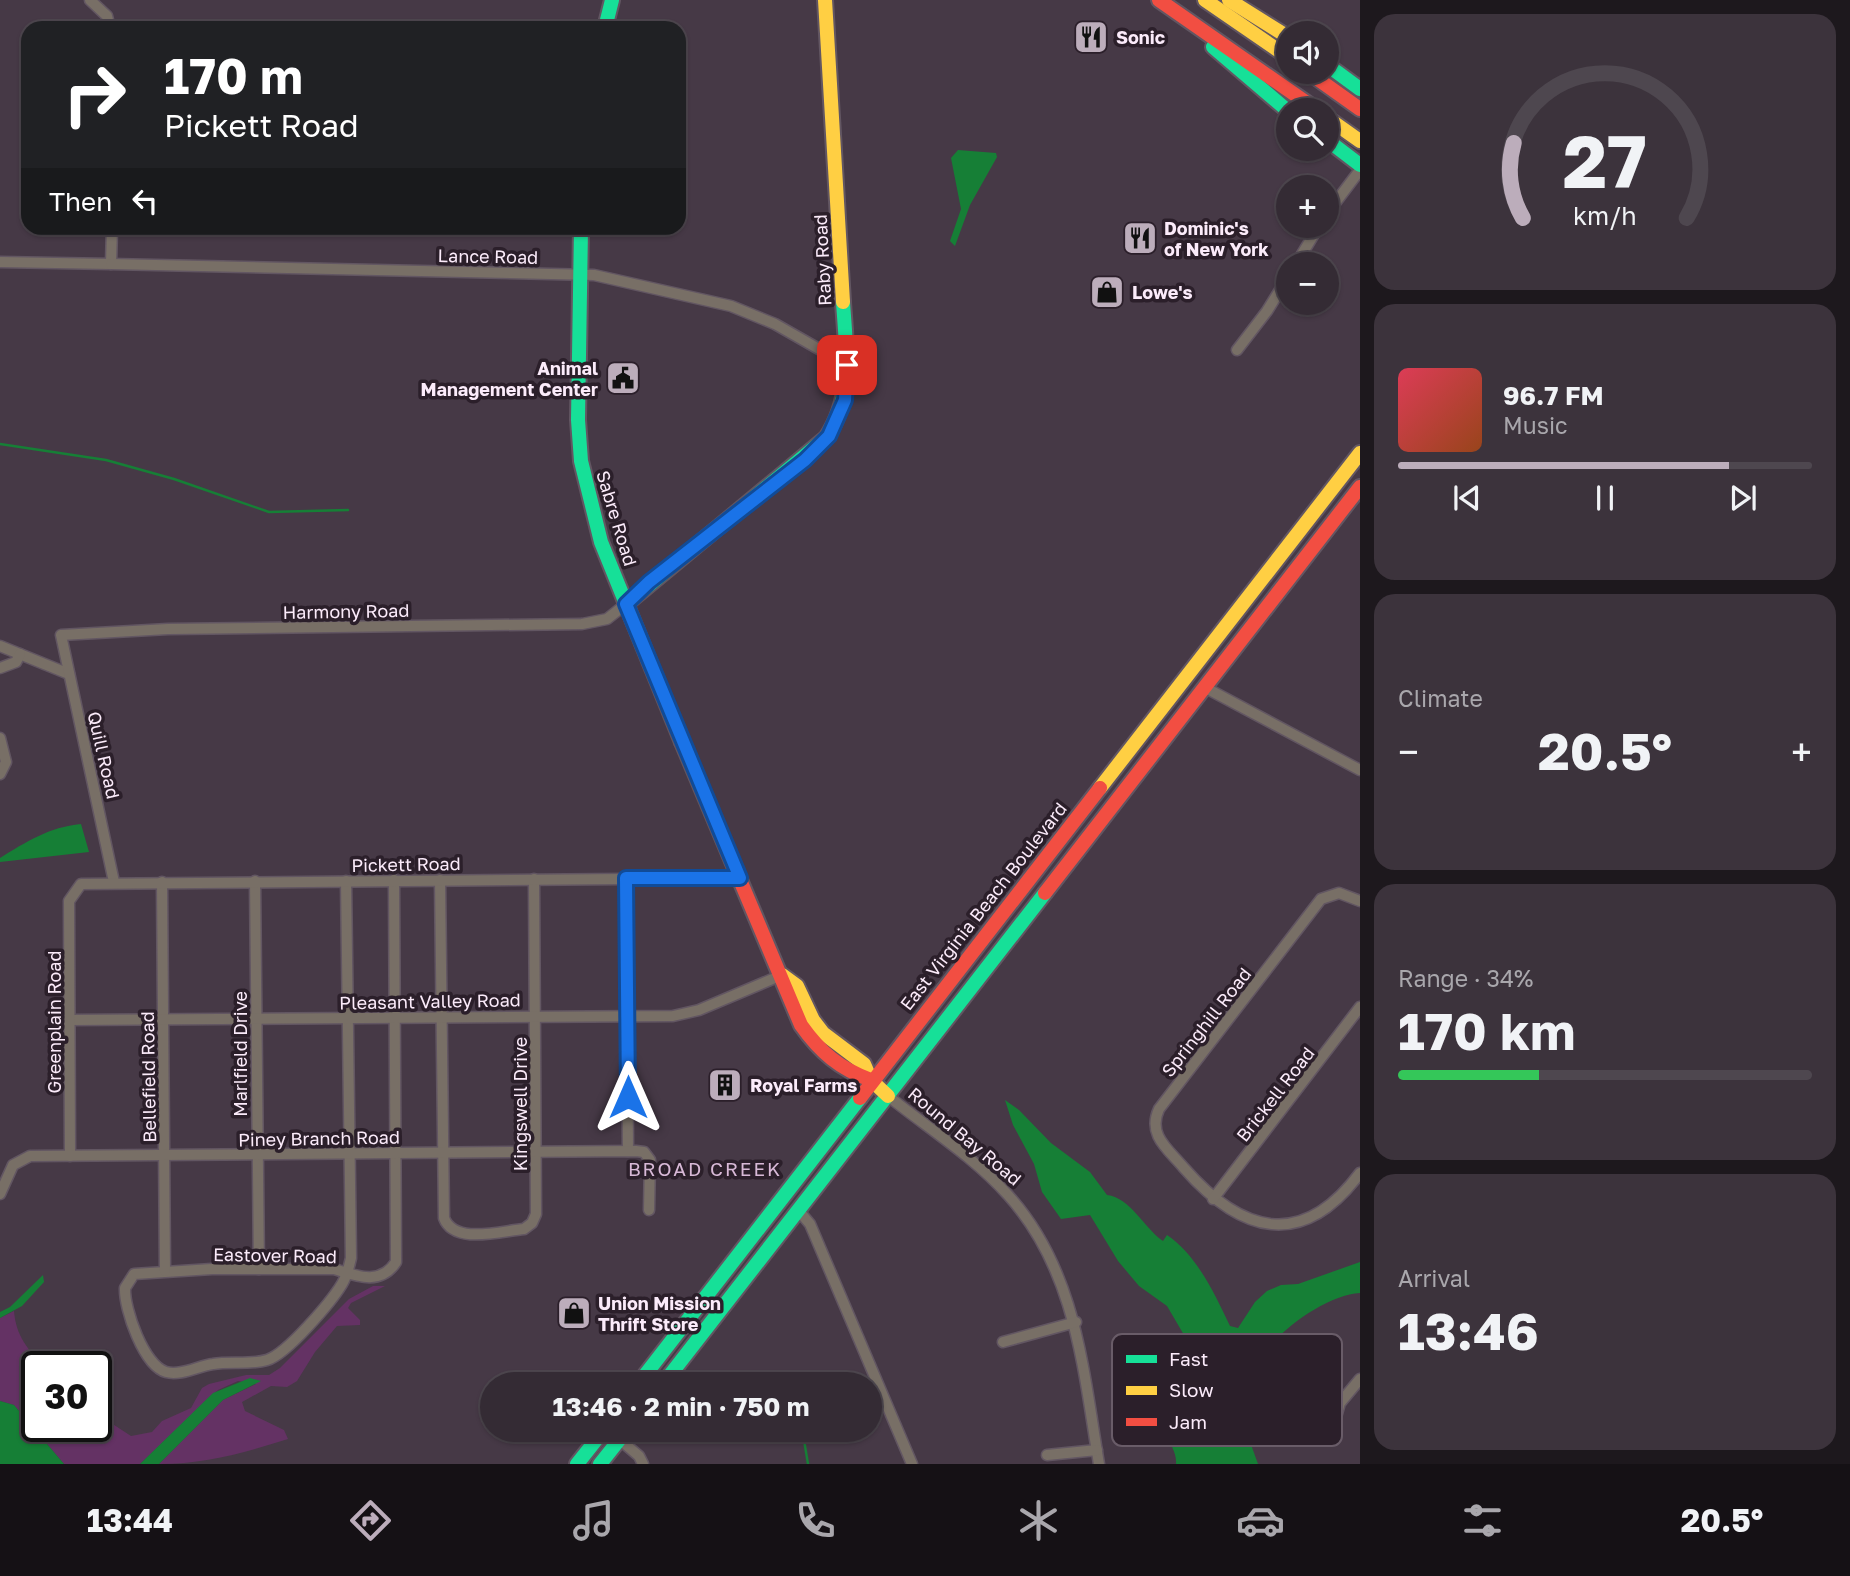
<!DOCTYPE html>
<html lang="en">
<head>
<meta charset="utf-8">
<style>
  body { margin:0; font-family:"Golos Text",sans-serif; background:#3c333c; color:#f1f3f6; height:100vh; display:flex; flex-direction:column; font-size:26px; white-space:nowrap }
  * { box-sizing:border-box; margin:0 }
  p { font-size:23px; color:#a9a7ac }
  .icon { flex:none; width:38px; height:38px; fill:none; stroke:currentColor; stroke-width:2; stroke-linecap:round; stroke-linejoin:round }
  .map { position:relative; flex:1; overflow:hidden }
  .sheet { display:flex; flex-direction:column; gap:14px; padding:14px; background:#1d181d; width:490px }
  .sheet>* { flex:none }
  .hud { position:absolute; left:21px; top:21px; width:665px; height:214px; border-radius:21px; box-shadow:0 2px 5px #0004,0 0 0 2px #4e474f; background:#202124; color:#fff; overflow:hidden }
  .tools { position:absolute; left:1276px; top:21px; display:grid; gap:14px }
  .tools a { display:grid; place-items:center; width:63px; height:63px; border-radius:50%; background:#342b34; box-shadow:0 2px 5px #0004,0 0 0 2px #4e474f; font-size:35px }
  .speed { position:absolute; left:21px; top:1351px; display:flex; gap:14px; font-size:35px; font-weight:700; text-align:center }
  .speed>* { display:grid; place-content:center; width:91px; height:91px; border-radius:50%; background:#342b34; box-shadow:0 2px 5px #0004,0 0 0 2px #4e474f; line-height:1 }
  .speed .limit { border:4px solid #111; border-radius:10px; background:#fff; color:#111 }
  .pin { position:absolute; display:grid; place-items:center; width:60px; height:60px; color:#fff; margin:-30px; border-radius:14px; box-shadow:0 4px 10px #0006 }
  .me { position:absolute; width:77px; margin:-38px; rotate:0deg; stroke-linejoin:round; filter:drop-shadow(0 0 5px #0008) }
  .turn { display:flex; align-items:center; gap:24px; height:147px; padding:0 28px; font-size:32px }
  .turn .icon { width:91px; height:91px; stroke-width:2.5 }
  .turn b { display:block; font-size:49px; line-height:60px }
  .then { display:flex; align-items:center; height:66px; padding:0 28px; background:#0003; gap:14px; font-size:26px }
  .big { font-size:52px; font-weight:700; line-height:1.1 }
  .sheet .widget { flex:1; display:flex; flex-direction:column; justify-content:center; gap:10px; min-width:0; padding:0 24px; border-radius:21px; background:#3c333c }
  .sheet .dial { align-items:center; gap:0 }
  .dial svg { height:182px; overflow:visible; fill:none; stroke:#4e474f; stroke-width:7; stroke-linecap:round; text-anchor:middle }
  .dial text { fill:#f1f3f6; stroke:none }
  .song { display:flex; align-items:center; gap:21px }
  .cover { width:84px; height:84px; border-radius:10px; background:linear-gradient(135deg,hsl(350 70% 55%),hsl(20 70% 35%)) }
  .played { height:7px; border-radius:4px; background:linear-gradient(90deg,#bcadbb 80%,#4e474f 80%) }
  .keys { display:flex; justify-content:space-around; direction:ltr }
  .heat { display:flex; justify-content:space-between; align-items:center; font-size:38px; direction:ltr }
  .charge { height:10px; border-radius:5px; background:linear-gradient(90deg,#34c759 34%,#4e474f 0) }
  .trip { position:absolute; left:480px; top:1372px; width:402px; height:70px; border-radius:35px; background:#342b34; box-shadow:0 2px 5px #0004,0 0 0 2px #4e474f; font-weight:700; line-height:70px; text-align:center }
  .tab-bar { display:flex; height:112px; justify-content:space-around; align-items:center; background:#151115; color:#a9a7ac }
  .tab-bar .icon { width:49px; height:49px }
  .tab-bar .selected { color:#bcadbb }
  .tab-bar b { font-size:32px; color:#f1f3f6 }
  main { display:flex; flex:1; min-height:0 }
  .map>svg:first-child { display:block }
  .green { fill:#643264 }
  .water { fill:#167f36 }
  .lines { fill:none; stroke-linecap:round; stroke-linejoin:round }
  .stream { stroke:#167f36; stroke-width:2.5 }
  .street-casing { stroke:#625662; stroke-width:13 }
  .fast-casing { stroke:#625662; stroke-width:18 }
  .slow-casing { stroke:#625662; stroke-width:18 }
  .jam-casing { stroke:#625662; stroke-width:18 }
  .street { stroke:#786f66; stroke-width:10 }
  .fast { stroke:#16e098; stroke-width:14 }
  .slow { stroke:#ffcf43; stroke-width:14 }
  .jam { stroke:#f24e42; stroke-width:14 }
  .route-casing { stroke:#114b97; stroke-width:18 }
  .route { stroke:#1a73e8; stroke-width:12 }
  .labels { text-anchor:middle; dominant-baseline:central; stroke-width:7; stroke-linejoin:round; paint-order:stroke }
  .poi-label { font-size:18px; font-weight:bold; fill:#fbebfa; stroke:#2b1f2a; text-anchor:start }
  .street-label { font-size:18px; fill:#fbebfa; stroke:#2b1f2a }
  .neighbourhood-label { font-size:19px; letter-spacing:2px; fill:#d8b9d7; stroke:#2b1f2a }
  .key { fill:#2b1f2a; stroke:#695c68; stroke-width:2 }
  .key-label { font-size:19px; fill:#fbebfa }
</style>
</head>
<body>
<main>
<div class="map">
<svg width="1360" height="1464" viewBox="0 0 1360 1464">
  <rect width="100%" height="100%" fill="#463946"/>
  <path class="green" d="M373,1286H385L351,1303L348,1308L360,1320V1325L337,1326L315,1352L297,1381L287,1387L271,1386L242,1402L245,1411L284,1430L288,1439C244,1453 205,1464 159,1464L223,1400L256,1384L238,1381L218,1390L140,1464H64L14,1405L0,1401V1318L14,1311C16,1336 28,1350 45,1367H37V1426H96V1405L105,1419L131,1436L152,1432L162,1421L191,1408L202,1388L209,1384L246,1375H269L280,1368L349,1299Z"/>
  <g class="water">
    <path d="M958,150L996,153L997,157L970,205L955,246L950,241L961,209L951,158Z"/>
    <path d="M81,824L89,852L0,862V858C26,842 49,827 81,824Z"/>
    <path d="M1005,1100L1019,1110L1051,1143L1090,1172L1107,1195C1131,1198 1143,1227 1163,1241L1167,1235C1196,1254 1215,1294 1230,1326L1238,1328L1255,1302L1267,1291L1281,1285L1298,1284L1360,1262V1293C1315,1296 1239,1358 1242,1406C1243,1426 1252,1446 1258,1464H1176C1177,1452 1169,1444 1167,1433C1166,1426 1167,1417 1167,1410C1167,1383 1180,1361 1184,1335L1167,1306L1139,1286L1118,1261L1090,1215L1061,1219L1042,1192L1034,1164L1013,1125Z"/>
    <path d="M43,1275L44,1282L22,1306L0,1318V1312L10,1307Z"/>
    <path d="M250,1378L261,1381L223,1400L159,1464H140L213,1393Z"/>
    <path d="M0,1401L14,1405L64,1464H0Z"/>
  </g>
  <g class="lines">
    <g class="stream">
      <path d="M0,444L106,460L174,479L269,512L348,510"/>
      <path d="M804,1440L808,1464"/>
    </g>
    <g class="street-casing">
      <g id="street">
        <path d="M90,0L107,16L110,28"/>
        <path d="M1326,215L1360,170"/>
        <path d="M0,262L111,264L112,228"/>
        <path d="M111,264L594,275L731,306L775,324L847,365"/>
        <path d="M1296,264L1319,226"/>
        <path d="M1237,350L1267,311L1288,277"/>
        <path d="M0,646L69,674"/>
        <path d="M0,668L16,662L20,654"/>
        <path d="M1204,687L1360,770"/>
        <path d="M0,738L6,762L0,774"/>
        <path d="M626,878L628,1151"/>
        <path d="M440,880L444,1218C454,1245 501,1231 524,1229L532,1223L536,1214L534,879"/>
        <path d="M255,881L259,1269"/>
        <path d="M346,881L351,1258C349,1267 347,1276 342,1284C331,1302 287,1354 267,1360C250,1365 230,1361 213,1364C198,1366 181,1376 166,1372C144,1366 124,1309 125,1288L134,1274L212,1269H334C354,1275 380,1287 396,1262L394,880"/>
        <path d="M114,882L61,635L168,629L582,624L607,619L626,604"/>
        <path d="M162,882L165,1271"/>
        <path d="M1360,901L1339,893L1321,899L1159,1109C1147,1135 1168,1149 1184,1168C1241,1233 1302,1251 1360,1173"/>
        <path d="M70,1020L673,1016L699,1010L782,975"/>
        <path d="M888,1096C928,1128 974,1157 1008,1195C1076,1270 1083,1369 1099,1464"/>
        <path d="M70,1156L69,901L81,884L740,878"/>
        <path d="M0,1194L13,1165L30,1156L636,1151L644,1152L650,1160L649,1210"/>
        <path d="M1213,1199L1360,1007"/>
        <path d="M799,1211L810,1224L912,1464"/>
        <path d="M1003,1342L1076,1322"/>
        <path d="M1334,1424L1340,1403L1360,1379"/>
        <path d="M619,1439L639,1456L643,1464"/>
        <path d="M1047,1455L1097,1450"/>
      </g>
    </g>
    <g class="fast-casing">
      <g id="fast">
        <path d="M605,28L612,0"/>
        <path d="M1213,47L1288,111"/>
        <path d="M1326,64L1360,89"/>
        <path d="M1326,139L1360,165"/>
        <path d="M581,228L578,420L581,461L601,542L682,742"/>
        <path d="M626,604L826,438C854,397 846,349 843,302"/>
        <path d="M638,1384L860,1098"/>
        <path d="M663,1384L1045,893"/>
        <path d="M577,1464L604,1430"/>
        <path d="M600,1464L627,1430"/>
      </g>
    </g>
    <g class="slow-casing">
      <g id="slow">
        <path d="M825,0L843,302"/>
        <path d="M1205,0L1288,57"/>
        <path d="M1229,0L1288,37"/>
        <path d="M1326,117L1360,141"/>
        <path d="M1100,788L1360,453"/>
        <path d="M782,975L797,986L813,1020L823,1033L864,1064L871,1080L888,1096"/>
      </g>
    </g>
    <g class="jam-casing">
      <g id="jam">
        <path d="M1159,0L1317,110"/>
        <path d="M1308,72L1360,109"/>
        <path d="M682,742L801,1025C820,1052 840,1069 871,1080"/>
        <path d="M1045,893L1360,487"/>
        <path d="M860,1098L1100,788"/>
      </g>
    </g>
    <use href="#street" class="street"/>
    <use href="#fast" class="fast"/>
    <use href="#slow" class="slow"/>
    <use href="#jam" class="jam"/>
  </g>
  <g class="lines">
    <g class="route-casing">
      <path id="route" d="M628,1097L626,878H740L626,604L649,582L805,460L829,436L845,400L847,365"/>
    </g>
    <use href="#route" class="route"/>
  </g>
  <defs>
    <g id="restaurant-square" transform="scale(1.75)"><rect x="-9" y="-9" width="18" height="18" rx="4" fill="#bcadbb" stroke="#2b1f2a"/><path d="M-5-6h1v4h1v-4h1v4h1v-4h1v5L-1.5 .5V6h-2V.5L-5-1ZM5-6V6H3V1.5H1.5Q1.5-4 5-6Z" fill="#111"/></g>
    <g id="shop-square" transform="scale(1.75)"><rect x="-9" y="-9" width="18" height="18" rx="4" fill="#bcadbb" stroke="#2b1f2a"/><path d="M-5-2.5h2.3a2.7 3.5 0 0 1 5.4 0H5L5.5 6h-11ZM-1.5-2.5h3a1.5 2.3 0 0 0-3 0Z" fill="#111"/></g>
    <g id="civic-square" transform="scale(1.75)"><rect x="-9" y="-9" width="18" height="18" rx="4" fill="#bcadbb" stroke="#2b1f2a"/><path d="M-.6-6.5H3V-4.5H.6V-3L4-1V1h2V6H-6V1h2V-1L-.6-3ZM-1.2 2.5V6h2.4V2.5Z" fill="#111"/></g>
    <g id="building-square" transform="scale(1.75)"><rect x="-9" y="-9" width="18" height="18" rx="4" fill="#bcadbb" stroke="#2b1f2a"/><path d="M-4-6H4V6H1V3H-1V6H-4ZM-2.5-4.3h1.7v1.8h-1.7ZM.8-4.3h1.7v1.8H.8ZM-2.5-1h1.7V.8h-1.7ZM.8-1h1.7V.8H.8Z" fill="#111"/></g>
  </defs>
  <g fill-rule="evenodd">
    <use href="#restaurant-square" x="1091" y="37"/>
    <use href="#restaurant-square" x="1140" y="238"/>
    <use href="#shop-square" x="1107" y="292"/>
    <use href="#civic-square" x="623" y="378"/>
    <use href="#building-square" x="725" y="1085"/>
    <use href="#shop-square" x="574" y="1313"/>
  </g>
  <g class="labels">
    <g class="poi-label">
      <text x="1116" y="37">Sonic</text>
      <text x="1164" y="228">Dominic's<tspan x="1164" dy="21">of New York</tspan></text>
      <text x="1132" y="292">Lowe's</text>
      <text x="598" y="368" text-anchor="end">Animal<tspan x="598" dy="21">Management Center</tspan></text>
      <text x="750" y="1085">Royal Farms</text>
      <text x="598" y="1303">Union Mission<tspan x="598" dy="21">Thrift Store</tspan></text>
    </g>
    <g class="street-label">
      <text transform="translate(488 256) rotate(1)">Lance Road</text>
      <text transform="translate(822 260) rotate(-93)">Raby Road</text>
      <text transform="translate(617 518) rotate(73)">Sabre Road</text>
      <text transform="translate(346 611) rotate(-1)">Harmony Road</text>
      <text transform="translate(104 755) rotate(77)">Quill Road</text>
      <text transform="translate(406 864) rotate(-1)">Pickett Road</text>
      <text transform="translate(983 906) rotate(-52)">East Virginia Beach Boulevard</text>
      <text transform="translate(430 1001) rotate(-1)">Pleasant Valley Road</text>
      <text transform="translate(54 1022) rotate(-90)">Greenplain Road</text>
      <text transform="translate(1206 1022) rotate(-52)">Springhill Road</text>
      <text transform="translate(240 1054) rotate(-90)">Marlfield Drive</text>
      <text transform="translate(148 1077) rotate(-91)">Bellefield Road</text>
      <text transform="translate(1275 1094) rotate(-52)">Brickell Road</text>
      <text transform="translate(520 1104) rotate(-90)">Kingswell Drive</text>
      <text transform="translate(965 1136) rotate(40)">Round Bay Road</text>
      <text transform="translate(319 1138) rotate(-1)">Piney Branch Road</text>
      <text transform="translate(275 1255) rotate(1)">Eastover Road</text>
    </g>
    <g class="neighbourhood-label">
      <text x="705" y="1168">BROAD CREEK</text>
    </g>
  </g>
  <rect x="1112" y="1334" width="230" height="112" rx="10" class="key"/>
  <rect x="1126" y="1355" width="31" height="8" fill="#16e098"/>
  <rect x="1126" y="1386" width="31" height="9" fill="#ffcf43"/>
  <rect x="1126" y="1418" width="31" height="8" fill="#f24e42"/>
  <g class="key-label">
    <text x="1169" y="1366">Fast</text>
    <text x="1169" y="1397">Slow</text>
    <text x="1169" y="1429">Jam</text>
  </g>
</svg>
<div class="tools">
<a><svg class="icon" aria-label="sound" viewBox="0 0 24 24"><path d="M4 9h4l5-4v14l-5-4H4zM17 9q2 3 0 6"/></svg></a>
<a><svg class="icon" aria-label="search" viewBox="0 0 24 24"><circle cx="10" cy="10" r="6"/><path d="M15 15l6 6"/></svg></a>
<a>+</a>
<a>−</a>
</div>
<div class="speed"><div class="limit">30</div></div>
<div class="pin" style="left:847px;top:365px;background:#d93025"><svg class="icon" aria-label="arrive" viewBox="0 0 24 24"><path d="M6 21V4h12l-3 4 3 4H6"/></svg></div>
<svg class="me" style="left:628px;top:1097px" viewBox="-20 -20 40 40"><path d="M0-17L14 15 0 8-14 15z" fill="#1a73e8" stroke="#fff" stroke-width="4"/></svg>
<div class="trip">13:46 · 2 min · 750 m</div>
<div class="hud">
<div class="turn"><svg class="icon" aria-label="right" viewBox="0 0 24 24"><path d="M7 20v-9h11M14 6l5 5-5 5"/></svg><div><b>170 m</b>Pickett Road</div></div>
<div class="then">Then<svg class="icon" aria-label="left" viewBox="0 0 24 24"><path d="M17 20v-9H6M10 6l-5 5 5 5"/></svg></div>
</div>
</div>
<section class="sheet">
<div class="widget dial"><svg viewBox="0 0 100 80">
<path d="M14 69A42 42 0 1 1 86 69"/>
<path d="M14 69A42 42 0 0 1 10 36" stroke="#bcadbb"/>
<text x="50" y="56" font-size="32" font-weight="700">27</text>
<text x="50" y="72" font-size="11">km/h</text>
</svg></div>
<div class="widget">
<div class="song"><i class="cover"></i><div><b>96.7 FM</b><p>Music</p></div></div>
<div class="played"></div>
<div class="keys"><svg class="icon" aria-label="previous" viewBox="0 0 24 24"><path d="M18 5L8 12l10 7zM5 5v14"/></svg><svg class="icon" aria-label="pause" viewBox="0 0 24 24"><path d="M8 5v14M16 5v14"/></svg><svg class="icon" aria-label="next" viewBox="0 0 24 24"><path d="M6 5l10 7-10 7zM19 5v14"/></svg></div>
</div>
<div class="widget"><p>Climate</p>
<div class="heat"><a>−</a><b class="big">20.5°</b><a>+</a></div>
</div>
<div class="widget"><p>Range · 34%</p><b class="big">170 km</b><div class="charge"></div></div>
<div class="widget"><p>Arrival</p><b class="big">13:46</b></div>
</section>
</main>
<nav class="tab-bar">
<b>13:44</b>
<svg class="icon selected" aria-label="directions" viewBox="0 0 24 24"><path d="M12 3l9 9-9 9-9-9zM9 14v-3h6M13 9l2 2-2 2"/></svg>
<svg class="icon" aria-label="music" viewBox="0 0 24 24"><path d="M9 18V5l10-2v13"/><circle cx="6" cy="18" r="3"/><circle cx="16" cy="16" r="3"/></svg>
<svg class="icon" aria-label="phone" viewBox="0 0 24 24"><path d="M5 4h4l2 5-3 2q2 4 5 5l2-3 5 2v4C11 20 4 13 5 4z"/></svg>
<svg class="icon" aria-label="climate" viewBox="0 0 24 24"><path d="M12 3v18M4 7l16 10M4 17L20 7"/></svg>
<svg class="icon" aria-label="car" viewBox="0 0 24 24"><path d="M5 17H2v-5l4-1 3-4h7l3 4 3 1v5h-3M9 17h6M6 11h13"/><circle cx="7" cy="17" r="2"/><circle cx="17" cy="17" r="2"/></svg>
<svg class="icon" aria-label="filters" viewBox="0 0 24 24"><path d="M4 7h16M4 17h16"/><circle cx="9" cy="7" r="2"/><circle cx="15" cy="17" r="2"/></svg>
<b>20.5°</b>
</nav>
</body>
</html>
